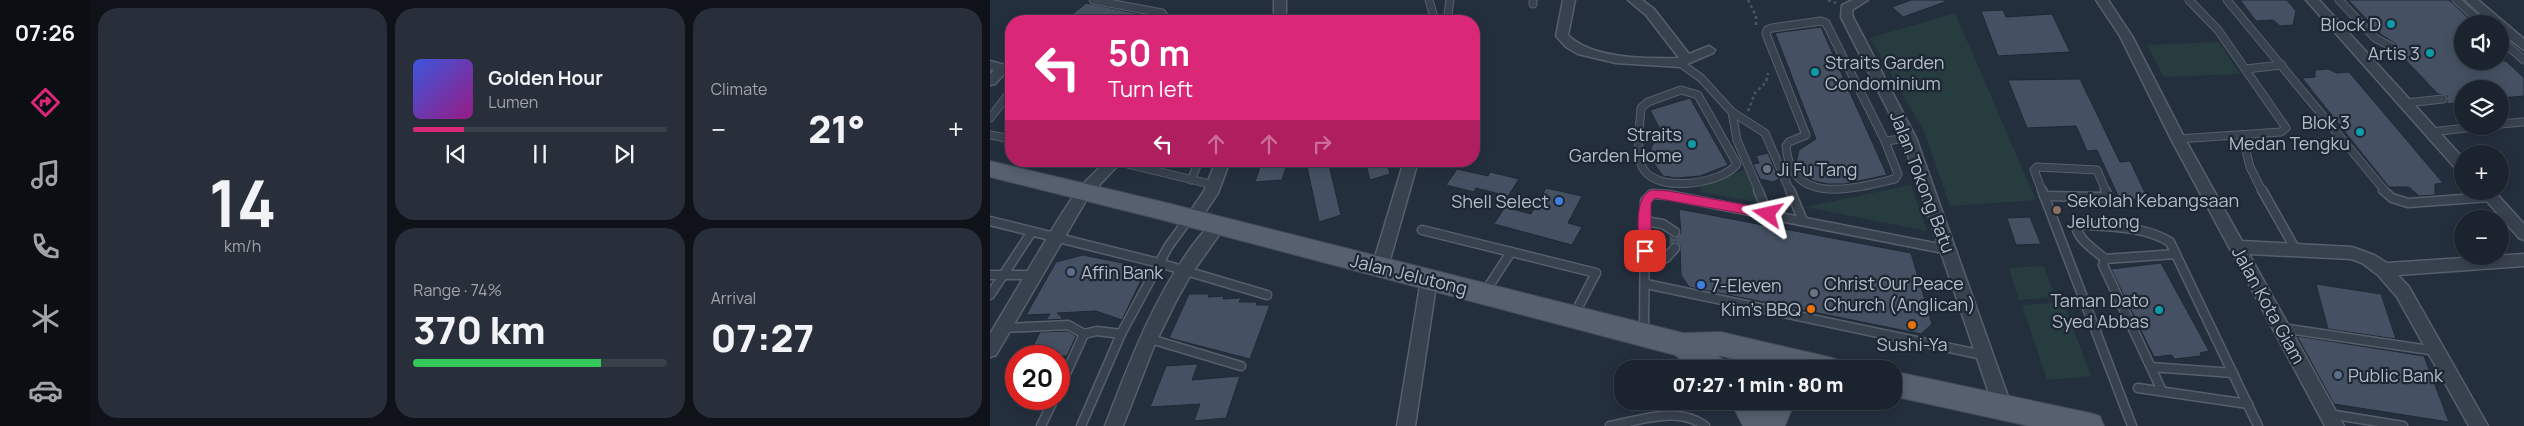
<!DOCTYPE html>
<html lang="en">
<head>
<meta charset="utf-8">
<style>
  body { margin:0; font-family:Manrope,sans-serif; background:#282f3a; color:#f1f3f6; height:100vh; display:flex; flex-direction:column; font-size:19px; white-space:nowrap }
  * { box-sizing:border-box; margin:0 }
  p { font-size:16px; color:#a0a4aa }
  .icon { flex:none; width:28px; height:28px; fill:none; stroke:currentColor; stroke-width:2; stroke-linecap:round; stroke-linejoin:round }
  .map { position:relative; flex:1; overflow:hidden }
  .drawer { display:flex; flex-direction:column; gap:8px; padding:8px; background:#0f1319; width:900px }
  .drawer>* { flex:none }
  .banner { position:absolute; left:15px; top:15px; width:475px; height:152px; border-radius:20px; box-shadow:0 2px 12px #0003,0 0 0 1px #39404a; background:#db2777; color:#fff; overflow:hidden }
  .fabs { position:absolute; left:1464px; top:15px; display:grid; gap:10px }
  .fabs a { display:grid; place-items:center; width:55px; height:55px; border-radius:50%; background:#1b232e; box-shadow:0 2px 12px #0003,0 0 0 1px #39404a; font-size:25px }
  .speed { position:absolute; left:15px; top:345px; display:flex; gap:10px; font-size:25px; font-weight:700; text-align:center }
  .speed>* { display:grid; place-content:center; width:65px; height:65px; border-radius:50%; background:#1b232e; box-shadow:0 2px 12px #0003,0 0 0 1px #39404a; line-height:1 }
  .speed .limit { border:8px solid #d22; background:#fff; color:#111 }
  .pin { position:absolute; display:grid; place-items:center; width:42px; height:42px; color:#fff; margin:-21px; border-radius:10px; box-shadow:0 2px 8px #0006 }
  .me { position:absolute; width:55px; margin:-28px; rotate:281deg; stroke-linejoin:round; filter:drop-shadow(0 0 4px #0008) }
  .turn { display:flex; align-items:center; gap:18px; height:105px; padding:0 20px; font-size:22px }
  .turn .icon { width:65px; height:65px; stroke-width:2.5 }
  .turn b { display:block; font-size:35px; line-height:42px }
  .lanes { display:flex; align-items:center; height:48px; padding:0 20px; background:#0003; justify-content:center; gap:25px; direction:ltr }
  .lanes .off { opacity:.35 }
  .big { font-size:38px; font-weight:800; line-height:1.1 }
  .drawer .tile { flex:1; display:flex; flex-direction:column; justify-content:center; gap:8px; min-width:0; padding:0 18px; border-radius:20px; background:#282f3a }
  .drawer .dial { align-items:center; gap:0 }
  .dial b { font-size:65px; line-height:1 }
  .song { display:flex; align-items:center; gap:15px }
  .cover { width:60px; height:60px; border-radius:8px; background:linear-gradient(135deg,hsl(230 70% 55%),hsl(310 70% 35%)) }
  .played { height:5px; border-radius:2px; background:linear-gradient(90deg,#db2777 20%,#39404a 20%) }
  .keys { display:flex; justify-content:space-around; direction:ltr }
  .heat { display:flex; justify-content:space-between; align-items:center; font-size:28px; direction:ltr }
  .charge { height:8px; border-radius:4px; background:linear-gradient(90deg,#34c759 74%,#39404a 0) }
  .drawer .tiles { flex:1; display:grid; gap:8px; grid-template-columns:repeat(3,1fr) }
  .tile:first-child { grid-row:span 2 }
  .trip { position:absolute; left:624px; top:360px; width:288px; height:50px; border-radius:20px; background:#1b232e; box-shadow:0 2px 12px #0003,0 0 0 1px #39404a; font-weight:800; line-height:50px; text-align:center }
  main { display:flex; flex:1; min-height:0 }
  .tabs { display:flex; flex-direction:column; width:90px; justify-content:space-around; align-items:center; background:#0b0e12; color:#a0a4aa }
  .tabs .icon { width:35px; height:35px }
  .tabs .selected { color:#db2777 }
  .tabs b { font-size:22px; color:#f1f3f6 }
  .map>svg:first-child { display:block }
  .green { fill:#263c3f }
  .building { fill:#455162; stroke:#1f2835 }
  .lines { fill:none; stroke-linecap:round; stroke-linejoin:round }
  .service-far1-casing { stroke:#565f6c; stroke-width:9 }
  .service-casing { stroke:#565f6c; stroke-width:11 }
  .minor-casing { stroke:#565f6c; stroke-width:3 }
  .primary-casing { stroke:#414a57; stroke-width:2 }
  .path { stroke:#44595c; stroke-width:2.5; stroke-dasharray:3 3; stroke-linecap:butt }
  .service-far1 { stroke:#38414e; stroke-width:7 }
  .service { stroke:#38414e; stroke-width:8 }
  .minor { fill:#38414e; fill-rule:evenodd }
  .primary { fill:#56606e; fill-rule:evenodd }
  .route { fill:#db2777; stroke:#8e194d }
  .culture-dot { fill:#0f9aa8; stroke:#1d2633; stroke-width:2 }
  .worship-dot { fill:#6b7280; stroke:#1d2633; stroke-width:2 }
  .shop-dot { fill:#3f7fe0; stroke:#1d2633; stroke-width:2 }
  .education-dot { fill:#8d6e63; stroke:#1d2633; stroke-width:2 }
  .service-dot { fill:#5c6f8a; stroke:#1d2633; stroke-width:2 }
  .food-dot { fill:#e8710a; stroke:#1d2633; stroke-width:2 }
  .labels { text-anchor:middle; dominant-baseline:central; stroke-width:4.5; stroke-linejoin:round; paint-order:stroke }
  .poi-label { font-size:18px; fill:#b4bcc9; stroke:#1d2633; text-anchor:end }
  .street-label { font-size:18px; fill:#b4bcc9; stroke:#1d2633 }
</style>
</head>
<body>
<main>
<nav class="tabs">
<b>07:26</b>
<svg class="icon selected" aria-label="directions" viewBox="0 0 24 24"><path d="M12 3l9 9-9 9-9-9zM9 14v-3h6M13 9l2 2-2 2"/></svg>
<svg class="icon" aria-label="music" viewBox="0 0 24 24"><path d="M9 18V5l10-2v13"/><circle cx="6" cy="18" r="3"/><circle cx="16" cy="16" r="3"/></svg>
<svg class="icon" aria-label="phone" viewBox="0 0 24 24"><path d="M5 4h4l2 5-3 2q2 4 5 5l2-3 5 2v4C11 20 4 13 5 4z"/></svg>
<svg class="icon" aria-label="climate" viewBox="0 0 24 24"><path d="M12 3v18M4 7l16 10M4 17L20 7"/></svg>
<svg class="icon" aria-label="car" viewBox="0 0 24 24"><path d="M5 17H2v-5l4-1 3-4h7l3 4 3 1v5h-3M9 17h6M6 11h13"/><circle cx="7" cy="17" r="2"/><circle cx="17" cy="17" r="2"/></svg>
</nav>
<section class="drawer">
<div class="tiles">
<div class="tile dial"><b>14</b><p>km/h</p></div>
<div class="tile">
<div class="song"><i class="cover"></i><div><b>Golden Hour</b><p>Lumen</p></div></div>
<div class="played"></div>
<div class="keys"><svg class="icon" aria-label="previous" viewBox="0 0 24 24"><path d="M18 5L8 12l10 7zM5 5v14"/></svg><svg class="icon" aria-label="pause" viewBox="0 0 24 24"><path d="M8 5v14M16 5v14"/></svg><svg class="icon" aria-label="next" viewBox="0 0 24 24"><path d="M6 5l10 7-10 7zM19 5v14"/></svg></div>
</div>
<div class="tile"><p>Climate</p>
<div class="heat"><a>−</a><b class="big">21°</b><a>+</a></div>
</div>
<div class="tile"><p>Range · 74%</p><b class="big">370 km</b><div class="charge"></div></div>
<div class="tile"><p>Arrival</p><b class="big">07:27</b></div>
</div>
</section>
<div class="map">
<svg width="1534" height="426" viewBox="0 0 1534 426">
  <rect width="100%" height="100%" fill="#242f3e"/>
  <g class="green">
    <path d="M965,13L1046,200L960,206L935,133L880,38Z"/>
    <path d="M1229,42L1250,74L1174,77L1157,45Z"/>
    <path d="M755,170L769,203L711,192V185Z"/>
    <path d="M921,185L937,231L815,207Z"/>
    <path d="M1054,266L1065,297L1029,300L1019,268Z"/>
    <path d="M1073,302L1101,376L1057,380L1032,305Z"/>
  </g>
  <g class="building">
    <path d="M921,0H954L955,2L913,17L902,7Z"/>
    <path d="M1250,0H1297L1306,11L1303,25L1290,26L1283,20L1266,21Z"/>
    <path d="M1358,0H1459L1485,24H1472V61H1516L1534,78V96L1510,98V89H1472V102L1457,104V96L1448,94L1406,50V44L1392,35Z"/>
    <path d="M96,3L156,15V21H74Z"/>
    <path d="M1013,10L1016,17L1062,14L1080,52L1008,56L991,11Z"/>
    <path d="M831,27L862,97L897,175L854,184H838L824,181L813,175L806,163L809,150L826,139L785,33Z"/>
    <path d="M1338,69L1347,73L1359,72L1453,183L1445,184V195L1429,196L1419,187H1399L1312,78L1325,77V70Z"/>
    <path d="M1090,79L1130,162L1140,161L1158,199L1130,200L1107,150L1097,151L1086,126L1037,128L1018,80Z"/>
    <path d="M700,98L738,165L710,176L687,178L673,176L663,162L660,151L664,142L674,137L660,110Z"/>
    <path d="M778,153L789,179L783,182L770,179L763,164L769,163L766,156Z"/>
    <path d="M272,161H298L292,180L265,182Z"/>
    <path d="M334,161H338L351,215L329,222L317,167Z"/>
    <path d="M375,161H396L400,174L380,180Z"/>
    <path d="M467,169L498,176L500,172L529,179L518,196L486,188L484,192L456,185Z"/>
    <path d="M556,188L592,196L578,223L592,227L582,245L504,224L515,207L541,214Z"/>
    <path d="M689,209L921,253L942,324L931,334L699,287L691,275L690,246L686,242L679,246V235L685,238L691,233Z"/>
    <path d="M1040,217L1051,244L1026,245L1017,218Z"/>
    <path d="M93,255L157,268L132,320L106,311L67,313L73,319L56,320L60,314L36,315L66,262Z"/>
    <path d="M1171,263L1219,351L1210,353L1211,356L1184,359L1182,355L1164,357L1121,269Z"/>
    <path d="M1326,284L1391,294L1406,339L1338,329Z"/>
    <path d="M199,294H219L218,297L234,296L233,299L251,298L249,302H267L266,305H280L260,359L179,338Z"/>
    <path d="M77,331L86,336L77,356H38L50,332Z"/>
    <path d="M1307,336L1434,356L1459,422L1344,404Z"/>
    <path d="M208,364L202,380L250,376L236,418L204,421L210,404L160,407L176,366Z"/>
  </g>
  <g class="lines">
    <g class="service-far1-casing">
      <g id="service-far1">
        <path d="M103,0L172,13L175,17L173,21"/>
        <path d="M439,0L445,21"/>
        <path d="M543,0V4"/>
        <path d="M1237,0L1395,191"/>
        <path d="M1349,0L1385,38L1402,47"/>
        <path d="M1466,0L1493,24"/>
        <path d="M457,21L460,0"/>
        <path d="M831,21L836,23L895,141L908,174L905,179C865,188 801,208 796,146L799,142L816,135L776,34L777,30L782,28Z"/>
        <path d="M1510,39L1534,60"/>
        <path d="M690,63L711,78L742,112L775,133L800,191"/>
        <path d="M1256,69L1292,65"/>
        <path d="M691,90L708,95L747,164C732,184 670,193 654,170C645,158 650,123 651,108L658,102Z"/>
        <path d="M1416,103L1453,99"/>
        <path d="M742,112L747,140L769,191"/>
        <path d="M0,118L21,91"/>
        <path d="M1510,124L1534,122"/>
        <path d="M1442,132L1493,126"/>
        <path d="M0,135L21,139"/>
        <path d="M1252,135L1260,167L1272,191"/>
        <path d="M1188,139L1291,132L1296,128L1228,30L1199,0"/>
        <path d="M895,141L919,138"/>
        <path d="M125,161L224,185"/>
        <path d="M201,180L209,161"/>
        <path d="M1052,191L1044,170L1047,167L1107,170L1116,191"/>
      </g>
    </g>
    <g class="service-casing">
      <g id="service">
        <path d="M768,190L778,214"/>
        <path d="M800,190L813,221"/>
        <path d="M1052,190L1142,426"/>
        <path d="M1272,190L1306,250"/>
        <path d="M1393,190L1402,198L1418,203L1500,197"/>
        <path d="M1054,196L1114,197L1117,194L1115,190"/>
        <path d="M0,221L169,263L277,295"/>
        <path d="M655,221L673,224L685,232"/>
        <path d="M432,230L606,273L584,315"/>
        <path d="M1115,259C1105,250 1086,239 1086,224C1117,227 1153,225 1180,242L1268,426"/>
        <path d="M1115,259L1113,265L1172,391"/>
        <path d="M1115,259L1186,254"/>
        <path d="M655,266L676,258L685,248"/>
        <path d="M0,275H43"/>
        <path d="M656,284L993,355"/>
        <path d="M495,292L521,252"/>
        <path d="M0,295L41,233"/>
        <path d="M13,328L78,325L94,334"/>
        <path d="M1292,328L1446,351"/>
        <path d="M654,332L655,201L662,194L678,195L959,250"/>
        <path d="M94,334L107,331L131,334L178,247L199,218"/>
        <path d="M157,338L251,366"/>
        <path d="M1161,367L1243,373"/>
        <path d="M1148,388L1258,404"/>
        <path d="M69,389L94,334"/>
        <path d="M1339,414L1413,426"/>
        <path d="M51,426L64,399"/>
        <path d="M91,426L131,334"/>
        <path d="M620,426C650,420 688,406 715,426"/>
      </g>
    </g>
    <g class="minor-casing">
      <g id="minor">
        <path d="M284,0H296V14L293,21H281L284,14Z"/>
        <path d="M573,0H585L578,35C601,59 658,59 689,58L656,15L638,0H652L664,9L699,54L719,46L725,50L723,53L690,67L626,63L588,54L576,47L566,36Z"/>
        <path d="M863,0H878L862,10L863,17L926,138L1022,408L1019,414L1013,416L1007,414L1004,408L912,138L851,17L852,5Z"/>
        <path d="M1106,0H1118L1142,36L1195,139L1252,241L1362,247L1384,255L1397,263L1534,254V266L1408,275L1419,287L1498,426H1479L1407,297L1388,275L1372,263L1361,259L1259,254L1354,426H1335L1181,139L1130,36Z"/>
        <path d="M1316,0H1329L1472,157V171L1467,170Z"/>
        <path d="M1475,0H1488L1534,39V50L1510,32V24H1501Z"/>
        <path d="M0,61L15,65L17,71L5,84L0,85V74L4,70L0,69Z"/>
        <path d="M116,161H132L98,197L6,355L0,357V334L69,218L88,189Z"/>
        <path d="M226,161H240L228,193L208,223H198L195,219L214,191Z"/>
        <path d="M414,161H428L398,267L396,272L390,273L384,272L382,267Z"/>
        <path d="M1488,191H1504L1534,224V240L1529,238Z"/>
        <path d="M228,219L233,221L236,225L200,276L186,301L164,346L133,426H115C140,361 165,293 209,237C215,231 220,222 228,219Z"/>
        <path d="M437,272L443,274L445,292L425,426H407L429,292L431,274Z"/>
      </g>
    </g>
    <g class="primary-casing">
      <g id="primary">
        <path d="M0,161L169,201L693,333L731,332L839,357L849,360L853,369H786L731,356H728L734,360L738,369H703L685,355L169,219L0,177Z"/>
        <path d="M902,371L1100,413L1110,416L1114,426H1039L902,396Z"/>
        <path d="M740,401H769L772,406L774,401H805L795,426H753Z"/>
      </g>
    </g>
    <g class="path">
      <path d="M758,0L766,16V26"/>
      <path d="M838,0L846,3"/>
      <path d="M758,111L765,93L776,82L778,73"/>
    </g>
    <use href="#service-far1" class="service-far1"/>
    <use href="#service" class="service"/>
    <use href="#minor" class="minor"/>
    <use href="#primary" class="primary"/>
  </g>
  <path class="route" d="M662,190L678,191L778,209L784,214L778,218L665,198L661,203V251L655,256L649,251C649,234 643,196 662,190Z"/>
  <g class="culture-dot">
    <circle cx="1401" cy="24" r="5"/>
    <circle cx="1440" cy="53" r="5"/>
    <circle cx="825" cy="72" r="5"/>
    <circle cx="1370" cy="132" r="5"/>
    <circle cx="702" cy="144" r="5"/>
    <circle cx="1169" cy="310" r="5"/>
  </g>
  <g class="worship-dot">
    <circle cx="777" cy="169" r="5"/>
    <circle cx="824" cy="293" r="5"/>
  </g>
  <g class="shop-dot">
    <circle cx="569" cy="201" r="5"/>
    <circle cx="711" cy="285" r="5"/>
  </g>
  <circle class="education-dot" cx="1067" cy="210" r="5"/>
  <g class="service-dot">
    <circle cx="81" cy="272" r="5"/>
    <circle cx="1348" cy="375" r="5"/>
  </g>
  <g class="food-dot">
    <circle cx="821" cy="309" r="5"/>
    <circle cx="922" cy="325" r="5"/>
  </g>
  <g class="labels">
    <g class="poi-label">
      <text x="1391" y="24">Block D</text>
      <text x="1430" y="53">Artis 3</text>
      <text x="835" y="62" text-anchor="start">Straits Garden<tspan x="835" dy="21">Condominium</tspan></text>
      <text x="1360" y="122">Blok 3<tspan x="1360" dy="21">Medan Tengku</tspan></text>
      <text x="692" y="134">Straits<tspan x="692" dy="21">Garden Home</tspan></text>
      <text x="787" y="169" text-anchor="start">Ji Fu Tang</text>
      <text x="1077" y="200" text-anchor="start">Sekolah Kebangsaan<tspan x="1077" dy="21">Jelutong</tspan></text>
      <text x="559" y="201">Shell Select</text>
      <text x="91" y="272" text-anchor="start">Affin Bank</text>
      <text x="834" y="283" text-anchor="start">Christ Our Peace<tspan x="834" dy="21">Church (Anglican)</tspan></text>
      <text x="721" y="285" text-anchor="start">7-Eleven</text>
      <text x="1159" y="300">Taman Dato<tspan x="1159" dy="21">Syed Abbas</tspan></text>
      <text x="811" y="309">Kim's BBQ</text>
      <text x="922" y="344" text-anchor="middle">Sushi-Ya</text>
      <text x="1358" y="375" text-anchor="start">Public Bank</text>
    </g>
    <g class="street-label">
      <text transform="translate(933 182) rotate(69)">Jalan Tokong Batu</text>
      <text transform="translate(419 274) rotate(14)">Jalan Jelutong</text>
      <text transform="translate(1279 305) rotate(61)">Jalan Kota Giam</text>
    </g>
  </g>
</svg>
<div class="fabs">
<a><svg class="icon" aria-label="sound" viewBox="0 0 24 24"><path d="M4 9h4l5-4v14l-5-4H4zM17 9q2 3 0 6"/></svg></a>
<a><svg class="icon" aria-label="layers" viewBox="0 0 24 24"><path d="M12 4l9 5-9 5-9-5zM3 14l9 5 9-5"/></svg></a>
<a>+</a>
<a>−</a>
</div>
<div class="speed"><div class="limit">20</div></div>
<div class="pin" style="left:655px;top:251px;background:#d93025"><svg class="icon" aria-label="arrive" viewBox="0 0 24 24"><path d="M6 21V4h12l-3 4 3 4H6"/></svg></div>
<svg class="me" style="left:778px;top:214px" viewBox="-20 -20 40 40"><path d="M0-17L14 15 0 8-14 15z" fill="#db2777" stroke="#fff" stroke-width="4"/></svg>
<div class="trip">07:27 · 1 min · 80 m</div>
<div class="banner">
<div class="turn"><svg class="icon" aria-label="left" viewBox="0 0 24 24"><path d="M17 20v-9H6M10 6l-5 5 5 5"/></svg><div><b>50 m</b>Turn left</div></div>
<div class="lanes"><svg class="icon" aria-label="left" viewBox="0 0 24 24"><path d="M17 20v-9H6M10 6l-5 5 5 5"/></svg><svg class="icon off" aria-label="ahead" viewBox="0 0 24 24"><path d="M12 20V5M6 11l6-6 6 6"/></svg><svg class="icon off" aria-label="ahead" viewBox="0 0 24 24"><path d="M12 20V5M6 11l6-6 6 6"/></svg><svg class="icon off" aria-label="right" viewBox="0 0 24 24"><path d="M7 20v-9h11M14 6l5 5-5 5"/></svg></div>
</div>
</div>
</main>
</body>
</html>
